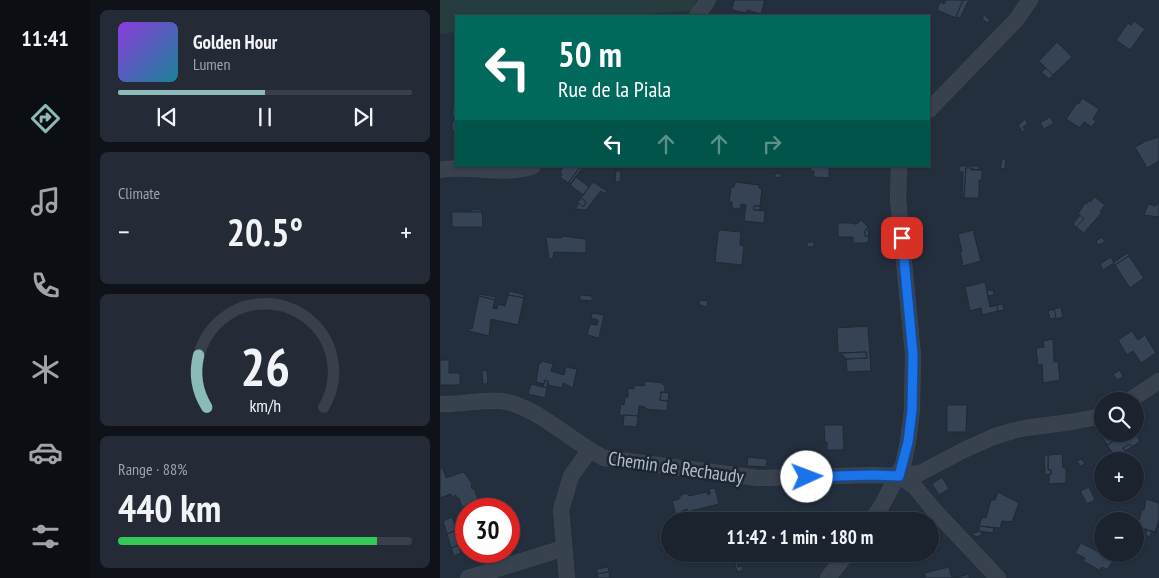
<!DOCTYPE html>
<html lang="en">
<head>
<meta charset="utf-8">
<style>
  body { margin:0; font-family:"PT Sans Narrow",sans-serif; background:#242b36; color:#f1f3f6; height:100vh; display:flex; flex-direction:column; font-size:19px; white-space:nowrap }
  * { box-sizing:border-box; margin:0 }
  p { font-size:16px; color:#a0a4aa }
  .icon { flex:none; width:28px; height:28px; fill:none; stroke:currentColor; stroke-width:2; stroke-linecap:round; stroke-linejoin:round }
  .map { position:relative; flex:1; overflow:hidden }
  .panel { display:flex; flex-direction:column; gap:10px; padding:10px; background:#0f1319; width:350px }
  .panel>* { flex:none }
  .hud { position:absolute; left:15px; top:15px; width:475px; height:152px; border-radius:0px; box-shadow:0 1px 4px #0004,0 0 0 1px #39404a; background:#00695c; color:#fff; overflow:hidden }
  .fabs { position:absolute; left:654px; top:392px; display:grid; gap:10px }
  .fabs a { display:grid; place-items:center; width:50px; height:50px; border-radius:50%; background:#1b232e; box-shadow:0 1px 4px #0004,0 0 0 1px #39404a; font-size:25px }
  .speed { position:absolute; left:15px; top:498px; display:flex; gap:10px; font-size:25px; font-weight:700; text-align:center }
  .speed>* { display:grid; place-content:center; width:65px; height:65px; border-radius:50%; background:#1b232e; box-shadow:0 1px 4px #0004,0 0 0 1px #39404a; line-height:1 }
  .speed .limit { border:8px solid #d22; background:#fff; color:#111 }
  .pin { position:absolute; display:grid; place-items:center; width:42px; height:42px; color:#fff; margin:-21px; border-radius:10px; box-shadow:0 2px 8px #0006 }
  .me { position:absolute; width:55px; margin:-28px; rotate:88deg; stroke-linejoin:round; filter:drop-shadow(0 0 4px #0008) }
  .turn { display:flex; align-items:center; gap:18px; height:105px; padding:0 20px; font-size:22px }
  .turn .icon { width:65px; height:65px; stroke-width:2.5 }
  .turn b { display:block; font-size:35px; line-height:42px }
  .lanes { display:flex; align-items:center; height:48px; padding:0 20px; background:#0003; justify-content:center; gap:25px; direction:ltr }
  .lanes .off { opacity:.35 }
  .big { font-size:38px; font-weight:700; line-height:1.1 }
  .panel .widget { flex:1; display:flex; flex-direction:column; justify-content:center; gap:8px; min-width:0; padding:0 18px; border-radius:8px; background:#242b36 }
  .panel .dial { align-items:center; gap:0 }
  .dial svg { height:130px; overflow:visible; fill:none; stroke:#39404a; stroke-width:7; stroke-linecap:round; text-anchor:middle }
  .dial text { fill:#f1f3f6; stroke:none }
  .song { display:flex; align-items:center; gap:15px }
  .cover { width:60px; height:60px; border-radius:8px; background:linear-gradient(135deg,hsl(270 70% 55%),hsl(190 70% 35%)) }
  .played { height:5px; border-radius:2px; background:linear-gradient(90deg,#8bbbb9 50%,#39404a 50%) }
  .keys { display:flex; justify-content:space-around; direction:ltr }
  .heat { display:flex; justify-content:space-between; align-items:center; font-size:28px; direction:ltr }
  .charge { height:8px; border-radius:4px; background:linear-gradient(90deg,#34c759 88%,#39404a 0) }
  .trip { position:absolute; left:221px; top:512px; width:278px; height:50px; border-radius:25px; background:#1b232e; box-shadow:0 1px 4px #0004,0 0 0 1px #39404a; font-weight:700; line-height:50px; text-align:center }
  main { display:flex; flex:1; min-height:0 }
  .menu { display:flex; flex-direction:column; width:90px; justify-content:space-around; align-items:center; background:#0b0e12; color:#a0a4aa }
  .menu .icon { width:35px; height:35px }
  .menu .selected { color:#8bbbb9 }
  .menu b { font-size:22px; color:#f1f3f6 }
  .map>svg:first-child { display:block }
  .green { fill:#263c3f }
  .building { fill:#364354; stroke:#1f2835 }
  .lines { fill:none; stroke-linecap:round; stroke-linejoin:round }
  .street-casing { stroke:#414a57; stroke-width:16 }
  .street { stroke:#38414e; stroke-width:15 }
  .route-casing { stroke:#114b97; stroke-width:12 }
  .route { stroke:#1a73e8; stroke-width:9 }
  .labels { text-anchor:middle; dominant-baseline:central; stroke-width:5; stroke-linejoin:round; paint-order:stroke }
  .street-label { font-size:19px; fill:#b4bcc9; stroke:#1d2633 }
</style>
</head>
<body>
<main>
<nav class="menu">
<b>11:41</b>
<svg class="icon selected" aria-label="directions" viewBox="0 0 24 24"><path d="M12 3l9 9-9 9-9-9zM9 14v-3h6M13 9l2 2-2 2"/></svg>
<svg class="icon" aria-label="music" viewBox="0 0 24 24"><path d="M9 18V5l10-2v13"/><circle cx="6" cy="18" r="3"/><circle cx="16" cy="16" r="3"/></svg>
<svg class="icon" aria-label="phone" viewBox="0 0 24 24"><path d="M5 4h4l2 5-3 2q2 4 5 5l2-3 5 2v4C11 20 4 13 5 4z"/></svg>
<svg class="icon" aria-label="climate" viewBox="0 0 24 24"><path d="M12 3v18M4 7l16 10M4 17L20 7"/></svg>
<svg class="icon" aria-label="car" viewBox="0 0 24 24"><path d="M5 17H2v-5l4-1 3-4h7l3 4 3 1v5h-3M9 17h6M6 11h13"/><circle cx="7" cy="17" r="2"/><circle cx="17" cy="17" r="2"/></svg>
<svg class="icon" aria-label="filters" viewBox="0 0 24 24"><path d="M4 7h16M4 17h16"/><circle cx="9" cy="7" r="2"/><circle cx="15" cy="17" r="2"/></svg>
</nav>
<section class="panel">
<div class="widget">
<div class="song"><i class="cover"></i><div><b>Golden Hour</b><p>Lumen</p></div></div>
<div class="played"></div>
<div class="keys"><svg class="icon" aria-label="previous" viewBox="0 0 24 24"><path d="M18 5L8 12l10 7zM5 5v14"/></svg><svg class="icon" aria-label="pause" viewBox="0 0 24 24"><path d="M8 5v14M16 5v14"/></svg><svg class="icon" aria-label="next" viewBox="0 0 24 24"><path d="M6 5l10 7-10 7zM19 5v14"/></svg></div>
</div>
<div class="widget"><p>Climate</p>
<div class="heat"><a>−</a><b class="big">20.5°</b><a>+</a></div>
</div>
<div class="widget dial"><svg viewBox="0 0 100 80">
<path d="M14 69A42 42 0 1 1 86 69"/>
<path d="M14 69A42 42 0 0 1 9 37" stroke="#8bbbb9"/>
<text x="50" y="56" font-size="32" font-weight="700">26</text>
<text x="50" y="72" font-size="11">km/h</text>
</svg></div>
<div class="widget"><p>Range · 88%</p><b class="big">440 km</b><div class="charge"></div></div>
</section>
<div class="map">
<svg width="719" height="578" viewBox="0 0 719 578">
  <rect width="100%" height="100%" fill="#242f3e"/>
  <path class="green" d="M0,0H256L253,11L180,16H16V32L0,34Z"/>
  <g class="building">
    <path d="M294,0H325L321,14L307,10L306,13L292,10Z"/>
    <path d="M506,0H523L516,18L497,10L500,2L504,4Z"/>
    <path d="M523,0H529L520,18L516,17Z"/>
    <path d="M544,15L550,20L548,23L542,19Z"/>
    <path d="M694,21L705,29L690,50L676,40L688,23L691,25Z"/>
    <path d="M617,42L632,57L613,75L599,61Z"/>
    <path d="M606,68L613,75L609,79L601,72Z"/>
    <path d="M642,98L659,109L653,119L656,121L652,127L644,122L640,128L626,119L637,103L639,104Z"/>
    <path d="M13,104H16V131H12V121H14V116H12Z"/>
    <path d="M610,117L614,123L604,129L600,123Z"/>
    <path d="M585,119L588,124L583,127L585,130L582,132L578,125Z"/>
    <path d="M719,137V161L707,168L695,147L706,141Z"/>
    <path d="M562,159H566L565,169L560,168Z"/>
    <path d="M124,166H141L128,183L120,177L122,174L120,172Z"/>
    <path d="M141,166H144L130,184L128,183Z"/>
    <path d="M367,166L389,168V178L373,177L374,171H370L371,167Z"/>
    <path d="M519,166H539V170L526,168L524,198H522L523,172H519Z"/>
    <path d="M526,168H532L531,170H542V180H539V198H524Z"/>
    <path d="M176,171H181L180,182H175Z"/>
    <path d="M335,173L341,174V178L335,177Z"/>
    <path d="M136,177L149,187L143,195L130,185Z"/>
    <path d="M153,182L167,191L165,194L161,191L146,210L135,209L139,203L143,207L146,202L141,198Z"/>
    <path d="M295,182L319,185V188L322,189L320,206H314V210L325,211L324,223L304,221L306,205L301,204L300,209L292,208V202H289L291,187H294Z"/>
    <path d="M655,197L665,205L660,211L662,212L644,233L636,227L644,219L638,214L645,203L646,204L649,201L650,202Z"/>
    <path d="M141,198L146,202L143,207L139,203L135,209H133Z"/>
    <path d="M717,203L719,204V217L704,215L708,204L716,206Z"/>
    <rect x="314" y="206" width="6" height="4"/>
    <path d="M32,209L42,210V212H32Z"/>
    <path d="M12,212H42L43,227H12Z"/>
    <path d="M640,215L644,219L636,227L633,224Z"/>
    <path d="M421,220L428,227L425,231V236H429L428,243H413V237H398V223H414V224H417Z"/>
    <path d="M428,227L429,236H425V231Z"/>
    <path d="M280,230L301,232L300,245L304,246L302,265L275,262L278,232Z"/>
    <path d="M533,230L541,261L523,266L520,252H522L518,234Z"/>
    <path d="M122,236L146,239V253L114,252L113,259H109L106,237L121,238Z"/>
    <path d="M662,237L665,242L658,245L656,241Z"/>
    <rect x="367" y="242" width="7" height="5"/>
    <path d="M687,253L689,256L675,265L673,263Z"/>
    <path d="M689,256L704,278L690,288L675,265Z"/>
    <path d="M671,257L674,263L663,270L660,264Z"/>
    <path d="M545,282L550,307L557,305L558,311L542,315L541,308L530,311L525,287Z"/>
    <path d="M553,290L554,295L548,296L547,291Z"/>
    <path d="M69,291L85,295L84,298L68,295Z"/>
    <path d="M40,294L56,297L55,300L39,296Z"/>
    <path d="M68,295L84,298L78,325L51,319L49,336L29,331V328L32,329L39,296L55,300L53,308L57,309L58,304L65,306Z"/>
    <path d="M140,295L152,296V301L140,300Z"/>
    <path d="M260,300L268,301L267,307L259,305Z"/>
    <path d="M563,304L564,310L558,311L557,305Z"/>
    <path d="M621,307L623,317L616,319L614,309Z"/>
    <path d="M614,309L616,318L610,319L608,311Z"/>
    <path d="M152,313L164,315L159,338L147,335L150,324L157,325L158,320L151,318Z"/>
    <path d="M428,326L431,371L407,372L406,359L427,358L426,352L398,353L397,328Z"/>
    <path d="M692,331L698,340L705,335L716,353L701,363L693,351L687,355L678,340Z"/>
    <path d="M613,339L614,362L618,361L620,380L603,383L602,364L598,365L596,348L604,347L603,341Z"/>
    <path d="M426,352L427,358L406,359L401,353Z"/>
    <path d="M0,360H9V373H20V385H0Z"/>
    <path d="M102,361L113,364L111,371L124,375L126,367L137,369L133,388L123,383L122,388L108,385V381L105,380L104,384L96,382L99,363H101Z"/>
    <path d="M47,370L48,381L47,384H43L42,371Z"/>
    <path d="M680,370L683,377L677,380L673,374Z"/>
    <path d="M105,380L108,381L107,388L103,387Z"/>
    <path d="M205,381L223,383V385H225V392H221L220,400L228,401L227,411L205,409V407L199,406L198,416L179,415L181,404L184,405L185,397H188V388L194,389V385L204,386Z"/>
    <path d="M91,384L107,388L105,398L88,394Z"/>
    <path d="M221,392L229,393L228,401L220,400Z"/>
    <path d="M507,405H527L526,432H507Z"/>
    <path d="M184,415L198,416L197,427L183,426Z"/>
    <path d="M384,425H403L404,450H387V442L385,443Z"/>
    <path d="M695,433L700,441L692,447L690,444L683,448L688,456L678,461L667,445L672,442L667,436L674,434L676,437L681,434Z"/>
    <path d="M667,436L672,442L667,445L663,438Z"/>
    <path d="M690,444L692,447L685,451L683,448Z"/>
    <path d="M622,454L623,468H626V483L609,484V475L611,474V470H608V455Z"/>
    <path d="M604,455H608V470H611V474L605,475Z"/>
    <path d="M308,457L327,459L326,467L307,466Z"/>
    <path d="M642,459L645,464L640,466L637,461Z"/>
    <path d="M0,468L3,469L6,478L23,472L26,475L33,485H31L32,489L34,488L40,505L31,508L30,505L22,507L19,498L17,499L16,495L12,497L11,494L0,498Z"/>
    <path d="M502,477L509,489L499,495L492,484Z"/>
    <path d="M649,487L655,500L647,504L640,491Z"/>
    <path d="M275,488L279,504L247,512V509L242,511V513L236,515L232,501L239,499L241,495L247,493L249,496L267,492L268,495L270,494L269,489Z"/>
    <path d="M558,492L579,503L572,522L562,521L560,528L539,526L542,517L546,518L551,500H555Z"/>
    <path d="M706,499L719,503V520L715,532L695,526L697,519L699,520L702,510H704Z"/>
    <path d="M328,516L329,521H310V520Z"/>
    <path d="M12,517L17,530L7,534L3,521Z"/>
    <path d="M293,517L294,521H285V519Z"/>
    <path d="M539,526L554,528L553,533L539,531Z"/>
    <path d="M20,529L25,543L11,548L7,534Z"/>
    <path d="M707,530L712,532L710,537L705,535Z"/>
    <path d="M540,531L542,535L537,537L531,534Z"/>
    <path d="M641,543L667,556L666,557L673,561L667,570L662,567L659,570L643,561L645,558L635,553Z"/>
    <path d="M19,545L21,553L14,556L11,548Z"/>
    <path d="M62,551H69L71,558L65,560Z"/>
    <path d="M297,562L298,567L302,566L303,570L297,572L295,563Z"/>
    <path d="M168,567L169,572L157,574V569Z"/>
    <path d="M509,567L512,578H486L484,573Z"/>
    <path d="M169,572L170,578H158L157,574Z"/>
    <path d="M529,574L530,578H514Z"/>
  </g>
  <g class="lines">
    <g class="street-casing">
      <g id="street">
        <path d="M257,16L268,0"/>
        <path d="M489,110L576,20L590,0"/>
        <path d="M0,170C31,164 63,177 93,166"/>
        <path d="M689,401L719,381"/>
        <path d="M0,404C20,405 41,399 61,401C94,404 133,443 164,458L318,478L433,475L459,476L480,473L524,450L553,437L572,431L585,428L631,422L662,416"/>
        <path d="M459,476L475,487L494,510L558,578"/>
        <path d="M431,521L441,507L463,465L468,442L472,410L473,355L458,199L459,166"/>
        <path d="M28,578L124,548"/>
        <path d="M127,578L121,510L131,476L149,451"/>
        <path d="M388,578L406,554"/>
      </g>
    </g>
    <use href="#street" class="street"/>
  </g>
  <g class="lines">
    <g class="route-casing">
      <path id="route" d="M367,477L433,475L459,476L468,442L472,410L473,355L462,238"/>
    </g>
    <use href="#route" class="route"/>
  </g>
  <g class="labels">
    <g class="street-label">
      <text transform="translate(236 467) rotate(8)">Chemin de Rechaudy</text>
    </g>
  </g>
</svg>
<div class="fabs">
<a><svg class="icon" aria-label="search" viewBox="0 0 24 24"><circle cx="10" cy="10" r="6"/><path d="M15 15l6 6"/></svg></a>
<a>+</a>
<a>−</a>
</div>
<div class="speed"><div class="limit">30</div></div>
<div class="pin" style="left:462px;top:238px;background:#d93025"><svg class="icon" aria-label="arrive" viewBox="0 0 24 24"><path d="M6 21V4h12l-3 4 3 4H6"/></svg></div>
<svg class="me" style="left:367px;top:477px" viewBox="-20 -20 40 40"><circle r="19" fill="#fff"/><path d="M0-13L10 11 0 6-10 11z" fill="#1a73e8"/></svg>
<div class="trip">11:42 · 1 min · 180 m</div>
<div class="hud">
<div class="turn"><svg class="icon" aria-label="left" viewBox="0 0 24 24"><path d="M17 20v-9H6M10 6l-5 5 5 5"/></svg><div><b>50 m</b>Rue de la Piala</div></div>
<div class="lanes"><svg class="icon" aria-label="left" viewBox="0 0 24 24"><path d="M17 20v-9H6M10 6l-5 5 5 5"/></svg><svg class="icon off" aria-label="ahead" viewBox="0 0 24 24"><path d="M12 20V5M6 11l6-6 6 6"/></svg><svg class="icon off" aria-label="ahead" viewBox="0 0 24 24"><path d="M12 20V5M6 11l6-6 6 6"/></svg><svg class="icon off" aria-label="right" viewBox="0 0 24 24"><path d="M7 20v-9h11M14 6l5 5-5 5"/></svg></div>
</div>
</div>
</main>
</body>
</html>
